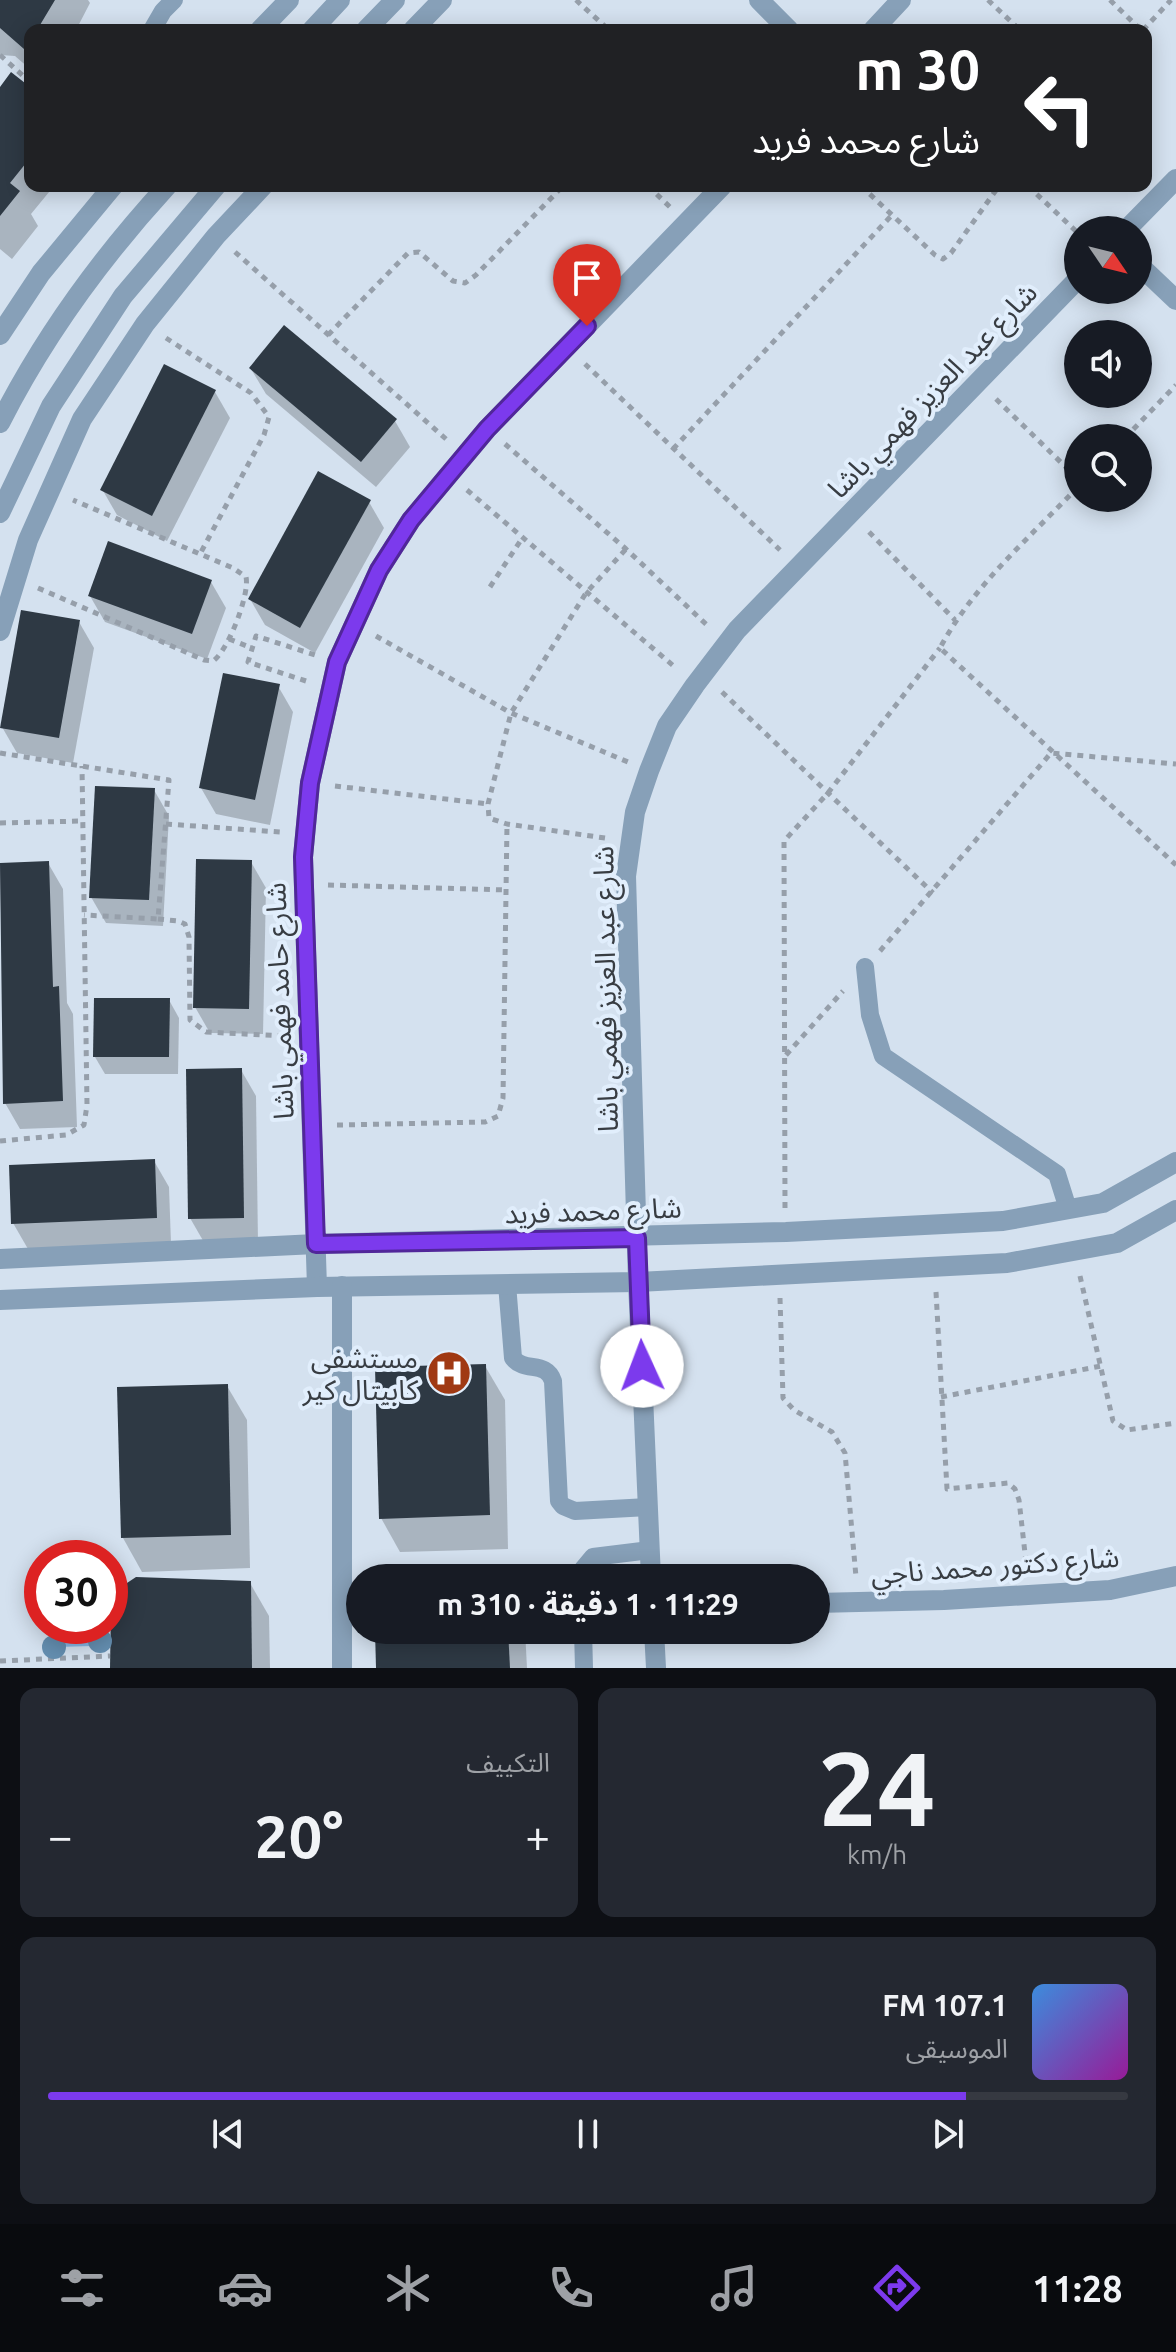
<!DOCTYPE html>
<html lang="ar">
<head>
<meta charset="utf-8">
<style>
  body { margin:0; font-family:Ubuntu,"Noto Sans Arabic",sans-serif; background:#242831; color:#f1f3f6; direction:rtl; height:100vh; display:flex; flex-direction:column; font-size:30px; white-space:nowrap }
  * { box-sizing:border-box; margin:0 }
  p { font-size:26px; color:#9ea1a6 }
  .icon { flex:none; width:44px; height:44px; fill:none; stroke:currentColor; stroke-width:2; stroke-linecap:round; stroke-linejoin:round }
  .map { position:relative; height:1668px; overflow:hidden; direction:ltr }
  .drawer { display:flex; flex-direction:column; gap:20px; padding:20px; background:#0d0f14; flex:1 }
  .drawer>* { flex:none }
  .top-card { position:absolute; left:24px; top:24px; width:1128px; height:168px; border-radius:16px; box-shadow:0 4px 20px #0003; direction:rtl; background:#202124; color:#fff; overflow:hidden }
  .needle { width:52px; rotate:125deg }
  .tools { position:absolute; left:1064px; top:216px; display:grid; gap:16px }
  .tools a { display:grid; place-items:center; width:88px; height:88px; border-radius:50%; background:#171b24; box-shadow:0 4px 20px #0003; font-size:40px }
  .speed { position:absolute; left:24px; top:1540px; display:flex; gap:16px; font-size:40px; font-weight:700; text-align:center }
  .speed>* { display:grid; place-content:center; width:104px; height:104px; border-radius:50%; background:#171b24; box-shadow:0 4px 20px #0003; line-height:1 }
  .speed .limit { border:12px solid #d22; background:#fff; color:#111 }
  .pin { position:absolute; display:grid; place-items:center; width:68px; height:68px; color:#fff; margin:-82px -34px; border-radius:50% 50% 50% 0; rotate:-45deg; box-shadow:0 0 8px #0007 }
  .pin .icon { rotate:45deg }
  .me { position:absolute; width:88px; margin:-44px; rotate:358deg; stroke-linejoin:round; filter:drop-shadow(0 0 6px #0008) }
  .turn { display:flex; align-items:center; gap:28px; height:168px; padding:0 40px; font-size:36px }
  .turn .icon { width:104px; height:104px; stroke-width:2.5 }
  .turn b { display:block; font-size:56px; line-height:68px }
  .big { font-size:60px; font-weight:700; line-height:1.1 }
  .drawer .tile { flex:1; display:flex; flex-direction:column; justify-content:center; gap:12px; min-width:0; padding:0 28px; border-radius:16px; background:#242831 }
  .drawer .dial { align-items:center; gap:0 }
  .dial b { font-size:104px; line-height:1 }
  .song { display:flex; align-items:center; gap:24px }
  .cover { width:96px; height:96px; border-radius:12px; background:linear-gradient(135deg,hsl(210 70% 55%),hsl(300 70% 35%)) }
  .played { height:8px; border-radius:4px; background:linear-gradient(90deg,#7c3aed 85%,#363941 85%) }
  .keys { display:flex; justify-content:space-around; direction:ltr }
  .heat { display:flex; justify-content:space-between; align-items:center; font-size:44px; direction:ltr }
  .drawer .tiles { flex:1; display:grid; gap:20px; grid-template-columns:1fr 1fr }
  .tile:last-child { grid-column:span 2 }
  .trip { position:absolute; left:346px; top:1564px; width:484px; height:80px; border-radius:40px; background:#171b24; box-shadow:0 4px 20px #0003; font-weight:700; line-height:80px; text-align:center; direction:rtl }
  .dock { display:flex; height:128px; justify-content:space-around; align-items:center; background:#090b0e; color:#9ea1a6 }
  .dock .icon { width:56px; height:56px }
  .dock .selected { color:#7c3aed }
  .dock b { font-size:36px; color:#f1f3f6 }
  .map>svg:first-child { display:block }
  .green { fill:#86b5e3 }
  .shadow { fill:#0003 }
  .building { fill:#2e3944 }
  .lines { fill:none; stroke-linecap:round; stroke-linejoin:round }
  .path { stroke:#969faa; stroke-width:5; stroke-dasharray:6 6; stroke-linecap:butt }
  .service { stroke:#87a0b8; stroke-width:18 }
  .minor { stroke:#87a0b8; stroke-width:20 }
  .tertiary { stroke:#87a0b8; stroke-width:20 }
  .tree { fill:#648eb0 }
  .route-casing { stroke:#51269a; stroke-width:20 }
  .route { stroke:#7c3aed; stroke-width:14 }
  .labels { text-anchor:middle; dominant-baseline:central; stroke-width:8; stroke-linejoin:round; paint-order:stroke }
  .street-label { font-size:28px; fill:#383d43; stroke:#e1eefc }
  .poi-label { font-size:28px; fill:#383d43; stroke:#e1eefc; text-anchor:end }
</style>
</head>
<body>
<div class="map">
<svg width="1176" height="1668" viewBox="0 0 1176 1668">
  <rect width="100%" height="100%" fill="#d4e1ef"/>
  <path class="green" d="M56,1626H92V1646L56,1647Z"/>
  <g class="shadow">
    <path d="M0,0H88L90,3L76,30H30V69L15,56L0,55Z"/>
    <path d="M0,90H30V186H54L31,214L38,226L12,259L0,249Z"/>
    <path d="M251,369L395,421L410,447L376,487L266,394Z"/>
    <path d="M215,392L230,418L167,541L117,515L102,489Z"/>
    <path d="M369,502L384,528L315,653L265,625L250,599Z"/>
    <path d="M211,582L226,608L207,659L105,622L90,596Z"/>
    <path d="M79,622L94,648L73,763L17,753L2,727Z"/>
    <path d="M278,686L293,712L270,825L216,814L201,788Z"/>
    <path d="M154,790L169,816L163,926L106,923L91,897Z"/>
    <path d="M251,862L266,888L263,1034L210,1033L195,1007Z"/>
    <path d="M48,863L63,889L67,1003L73,1014L77,1127L20,1129L5,1103L0,865Z"/>
    <path d="M169,1000L179,1018L178,1074H105L95,1057Z"/>
    <path d="M241,1070L256,1096L258,1244H205L190,1218Z"/>
    <path d="M154,1161L169,1187L171,1244L28,1249L13,1223Z"/>
    <path d="M485,1366L505,1400L508,1549L400,1552L381,1518Z"/>
    <path d="M227,1386L247,1420L250,1568L142,1572L123,1538Z"/>
    <path d="M250,1583L269,1616L270,1668H112Z"/>
    <path d="M377,1630H525L527,1668H378Z"/>
  </g>
  <g class="building">
    <path d="M0,0H55L37,30H30V40L24,49L0,28Z"/>
    <path d="M11,72L30,87V158L10,183L20,191L0,216V87Z"/>
    <path d="M284,325L397,419L361,462L249,368Z"/>
    <path d="M164,364L216,390L152,516L100,490Z"/>
    <path d="M318,471L371,500L300,628L248,599Z"/>
    <path d="M108,541L212,580L192,634L88,596Z"/>
    <path d="M21,610L80,620L59,738L0,728Z"/>
    <path d="M223,673L280,684L255,800L199,788Z"/>
    <path d="M95,786L155,788L149,900L89,898Z"/>
    <path d="M196,859L252,860L249,1009L193,1008Z"/>
    <path d="M49,861L53,987L59,986L63,1101L3,1104L0,863Z"/>
    <path d="M94,998H170L169,1057H93Z"/>
    <path d="M242,1068L244,1218L188,1219L186,1069Z"/>
    <path d="M155,1159L157,1218L11,1224L9,1165Z"/>
    <path d="M486,1364L490,1515L379,1519L375,1367Z"/>
    <path d="M228,1384L231,1535L121,1538L117,1387Z"/>
    <path d="M506,1568V1578H373V1573Z"/>
    <path d="M136,1577L251,1581L252,1668H110L111,1606L118,1589Z"/>
    <path d="M375,1630H508L510,1668H376Z"/>
  </g>
  <g class="lines">
    <g class="path">
      <path d="M576,0L609,30"/>
      <path d="M988,0L1020,30"/>
      <path d="M1110,0L1141,30"/>
      <path d="M1143,30L1171,0"/>
      <path d="M0,55L30,82"/>
      <path d="M648,186L670,207"/>
      <path d="M861,186L935,255L943,259L951,253L999,186"/>
      <path d="M1028,186L1078,233"/>
      <path d="M235,252L446,439"/>
      <path d="M328,335L408,253L419,252L453,281L465,283L476,275L563,186"/>
      <path d="M166,338L251,393L269,417L264,435L200,554"/>
      <path d="M585,364L780,550"/>
      <path d="M996,399L1078,479"/>
      <path d="M1125,438L1176,385"/>
      <path d="M505,444L626,549L709,627"/>
      <path d="M673,449L892,215"/>
      <path d="M1078,487C1029,538 973,586 940,648L1176,865"/>
      <path d="M467,490L676,668"/>
      <path d="M869,532L955,620"/>
      <path d="M490,587L523,537"/>
      <path d="M38,588L204,660L213,661C228,651 250,594 246,577L233,568L73,500"/>
      <path d="M376,636L511,713L628,762"/>
      <path d="M229,639L252,648"/>
      <path d="M306,681L248,662L256,636L315,655"/>
      <path d="M722,692L933,893"/>
      <path d="M0,753L169,780L158,919L84,915"/>
      <path d="M335,786L488,804"/>
      <path d="M0,823L83,821"/>
      <path d="M166,824L280,832"/>
      <path d="M605,838L507,824L489,818L488,804L511,713L586,593L626,549"/>
      <path d="M328,885L507,890"/>
      <path d="M158,919L178,921L185,924L189,937L190,1020L206,1032L284,1036"/>
      <path d="M880,951L1051,753L1176,764"/>
      <path d="M786,1055L843,991"/>
      <path d="M337,1125L485,1122L498,1116L503,1098L507,824"/>
      <path d="M0,1141L66,1135L84,1125L87,1105L82,766"/>
      <path d="M785,1208L784,841L828,793L940,648"/>
      <path d="M1080,1276L1113,1421L1127,1430L1176,1423"/>
      <path d="M936,1292L947,1489L1008,1483L1015,1489L1019,1500L1027,1571"/>
      <path d="M780,1298L783,1398L794,1410L832,1432L845,1453L856,1577"/>
      <path d="M941,1397L1101,1366"/>
      <path d="M0,1661L110,1656"/>
    </g>
    <g class="service">
      <path d="M152,30L163,11L174,0"/>
      <path d="M865,967L870,1015L883,1056L1057,1174L1068,1209"/>
      <path d="M507,1284L513,1358C525,1373 546,1360 553,1381L559,1501L563,1506L575,1511L648,1507"/>
      <path d="M581,1578L583,1569L593,1557L650,1550"/>
      <path d="M583,1630L584,1668"/>
    </g>
    <g class="minor">
      <path d="M759,0L789,30"/>
      <path d="M260,30L289,0"/>
      <path d="M413,30L442,0"/>
      <path d="M873,30L901,0"/>
      <path d="M1126,230L1176,179"/>
      <path d="M1138,264L1176,300"/>
      <path d="M0,335L41,273L113,186"/>
      <path d="M0,631L28,540L82,419L145,324L216,236L263,186"/>
      <path d="M0,1259L316,1244L786,1232L1003,1221L1103,1203L1176,1162"/>
      <path d="M317,1287L303,857L310,783L337,662L379,570L411,520L487,429L722,186"/>
      <path d="M0,1300L317,1287L638,1282L1007,1263L1117,1243L1176,1210"/>
      <path d="M651,1578L638,1282L626,876L635,812L649,771L667,726L695,685L737,630L1078,279"/>
      <path d="M816,1603L944,1600L1110,1590L1176,1576"/>
      <path d="M654,1630L656,1668"/>
      <path d="M342,1668V1286"/>
    </g>
    <g class="tertiary">
      <path d="M312,30L340,0"/>
      <path d="M366,30L395,0"/>
      <path d="M0,423C44,336 101,258 167,186"/>
      <path d="M0,513L51,406L123,296L216,186"/>
    </g>
  </g>
  <g class="tree">
    <circle cx="100" cy="1641" r="12"/>
    <circle cx="54" cy="1647" r="12"/>
  </g>
  <g class="lines">
    <g class="route-casing">
      <path id="route" d="M587,326L487,429L411,520L379,570L337,662L310,783L303,857L316,1244L637,1238L642,1366"/>
    </g>
    <use href="#route" class="route"/>
  </g>
  <defs>
    <g id="hospital-disc" transform="scale(2.3)"><circle r="9.5" fill="#a03913" stroke="#e1eefc"/><path d="M-5-5h3v3.5h4V-5h3V5h-3V1.5h-4V5h-3Z" fill="#fff"/></g>
  </defs>
  <g fill-rule="evenodd">
    <use href="#hospital-disc" x="449" y="1373"/>
  </g>
  <g class="labels">
    <g class="street-label">
      <text transform="translate(932 390) rotate(-46)">شارع عبد العزيز فهمي باشا</text>
      <text transform="translate(605 989) rotate(-91)">شارع عبد العزيز فهمي باشا</text>
      <text transform="translate(279 1001) rotate(-92)">شارع حامد فهمي باشا</text>
      <text transform="translate(593 1210) rotate(-2)">شارع محمد فريد</text>
      <text transform="translate(995 1565) rotate(-4)">شارع دكتور محمد ناجي</text>
    </g>
    <g class="poi-label">
      <text x="418" y="1357">مستشفى<tspan x="418" dy="32">كابيتال كير</tspan></text>
    </g>
  </g>
</svg>
<div class="tools">
<a><svg class="needle" viewBox="-14 -14 28 28"><path d="M0-13l5 13h-10z" fill="#e53935"/><path d="M0 13l5-13h-10z" fill="#9ea1a6"/></svg></a>
<a><svg class="icon" aria-label="sound" viewBox="0 0 24 24"><path d="M4 9h4l5-4v14l-5-4H4zM17 9q2 3 0 6"/></svg></a>
<a><svg class="icon" aria-label="search" viewBox="0 0 24 24"><circle cx="10" cy="10" r="6"/><path d="M15 15l6 6"/></svg></a>
</div>
<div class="speed"><div class="limit">30</div></div>
<div class="pin" style="left:587px;top:326px;background:#d93025"><svg class="icon" aria-label="arrive" viewBox="0 0 24 24"><path d="M6 21V4h12l-3 4 3 4H6"/></svg></div>
<svg class="me" style="left:642px;top:1366px" viewBox="-20 -20 40 40"><circle r="19" fill="#fff"/><path d="M0-13L10 11 0 6-10 11z" fill="#7c3aed"/></svg>
<div class="trip">11:29 · 1 دقيقة · 310 m</div>
<div class="top-card">
<div class="turn"><svg class="icon" aria-label="left" viewBox="0 0 24 24"><path d="M17 20v-9H6M10 6l-5 5 5 5"/></svg><div><b>30 m</b>شارع محمد فريد</div></div>
</div>
</div>
<section class="drawer">
<div class="tiles">
<div class="tile dial"><b>24</b><p>km/h</p></div>
<div class="tile"><p>التكييف</p>
<div class="heat"><a>−</a><b class="big">20°</b><a>+</a></div>
</div>
<div class="tile">
<div class="song"><i class="cover"></i><div><b>107.1 FM</b><p>الموسيقى</p></div></div>
<div class="played"></div>
<div class="keys"><svg class="icon" aria-label="previous" viewBox="0 0 24 24"><path d="M18 5L8 12l10 7zM5 5v14"/></svg><svg class="icon" aria-label="pause" viewBox="0 0 24 24"><path d="M8 5v14M16 5v14"/></svg><svg class="icon" aria-label="next" viewBox="0 0 24 24"><path d="M6 5l10 7-10 7zM19 5v14"/></svg></div>
</div>
</div>
</section>
<nav class="dock">
<b>11:28</b>
<svg class="icon selected" aria-label="directions" viewBox="0 0 24 24"><path d="M12 3l9 9-9 9-9-9zM9 14v-3h6M13 9l2 2-2 2"/></svg>
<svg class="icon" aria-label="music" viewBox="0 0 24 24"><path d="M9 18V5l10-2v13"/><circle cx="6" cy="18" r="3"/><circle cx="16" cy="16" r="3"/></svg>
<svg class="icon" aria-label="phone" viewBox="0 0 24 24"><path d="M5 4h4l2 5-3 2q2 4 5 5l2-3 5 2v4C11 20 4 13 5 4z"/></svg>
<svg class="icon" aria-label="climate" viewBox="0 0 24 24"><path d="M12 3v18M4 7l16 10M4 17L20 7"/></svg>
<svg class="icon" aria-label="car" viewBox="0 0 24 24"><path d="M5 17H2v-5l4-1 3-4h7l3 4 3 1v5h-3M9 17h6M6 11h13"/><circle cx="7" cy="17" r="2"/><circle cx="17" cy="17" r="2"/></svg>
<svg class="icon" aria-label="filters" viewBox="0 0 24 24"><path d="M4 7h16M4 17h16"/><circle cx="9" cy="7" r="2"/><circle cx="15" cy="17" r="2"/></svg>
</nav>
</body>
</html>
